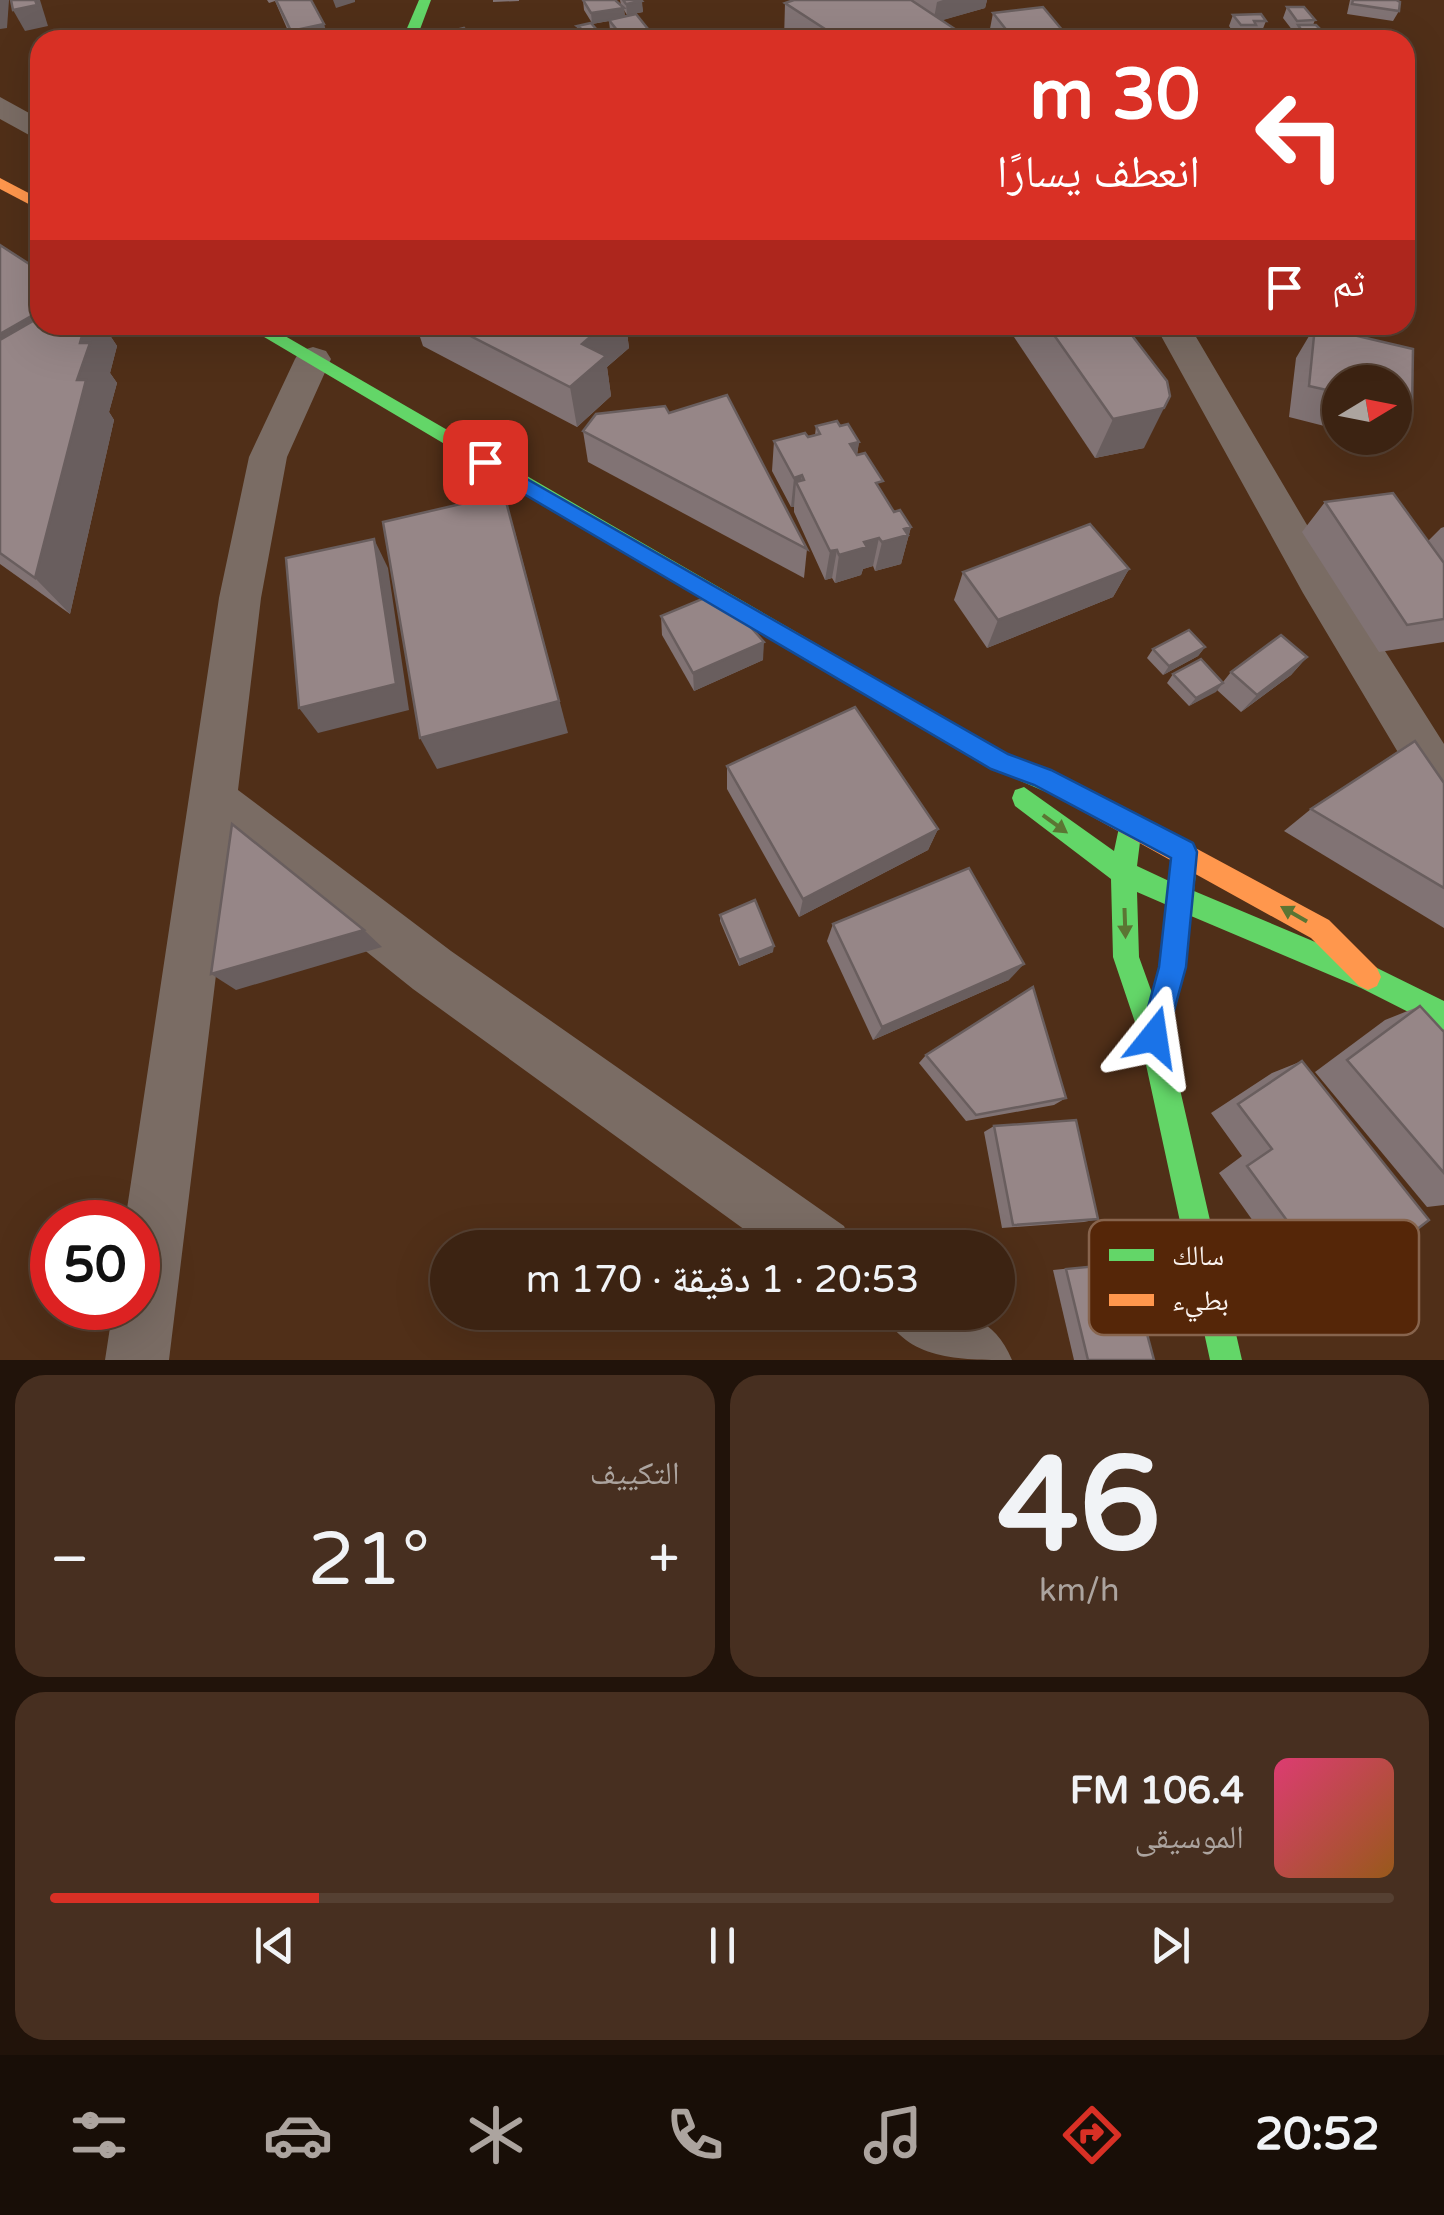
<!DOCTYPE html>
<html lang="ar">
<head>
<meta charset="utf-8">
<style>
  body { margin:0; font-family:"Varela Round","Noto Naskh Arabic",sans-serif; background:#472f20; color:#f1f3f6; direction:rtl; height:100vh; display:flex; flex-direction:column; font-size:38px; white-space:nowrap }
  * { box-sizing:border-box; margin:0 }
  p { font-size:32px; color:#aca49f }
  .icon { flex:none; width:55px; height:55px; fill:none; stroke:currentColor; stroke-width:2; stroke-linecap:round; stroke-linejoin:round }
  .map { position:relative; height:1360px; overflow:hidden; direction:ltr }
  .details { display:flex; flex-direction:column; gap:15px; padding:15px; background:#21130a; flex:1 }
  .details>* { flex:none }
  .guide { position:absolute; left:30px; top:30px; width:1385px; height:305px; border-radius:30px; box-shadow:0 10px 40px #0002,0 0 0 2px #554032; direction:rtl; background:#d93025; color:#fff; overflow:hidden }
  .needle { width:65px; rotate:80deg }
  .controls { position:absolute; left:1322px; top:365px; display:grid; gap:20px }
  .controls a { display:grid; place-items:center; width:90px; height:90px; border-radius:50%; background:#3c2312; box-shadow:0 10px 40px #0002,0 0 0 2px #554032; font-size:50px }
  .speed { position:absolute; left:30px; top:1200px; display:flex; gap:20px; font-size:50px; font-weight:700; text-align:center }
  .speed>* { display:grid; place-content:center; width:130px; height:130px; border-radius:50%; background:#3c2312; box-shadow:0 10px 40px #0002,0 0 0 2px #554032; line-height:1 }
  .speed .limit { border:15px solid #d22; background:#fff; color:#111 }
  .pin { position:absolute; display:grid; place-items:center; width:85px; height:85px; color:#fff; margin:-42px; border-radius:20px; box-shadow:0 5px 15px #0006 }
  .me { position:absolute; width:110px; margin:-55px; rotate:15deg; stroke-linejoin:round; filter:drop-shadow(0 0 8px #0008) }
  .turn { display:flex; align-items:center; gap:35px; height:210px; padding:0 50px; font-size:45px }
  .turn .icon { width:130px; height:130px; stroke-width:2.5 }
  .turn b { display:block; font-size:70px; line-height:85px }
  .then { display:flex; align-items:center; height:95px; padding:0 50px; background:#0003; gap:20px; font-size:38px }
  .big { font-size:75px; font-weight:600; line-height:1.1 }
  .details .widget { flex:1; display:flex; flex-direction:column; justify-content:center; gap:15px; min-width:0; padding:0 35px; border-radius:30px; background:#472f20 }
  .details .dial { align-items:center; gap:0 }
  .dial b { font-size:130px; line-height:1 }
  .song { display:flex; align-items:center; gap:30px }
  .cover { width:120px; height:120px; border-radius:15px; background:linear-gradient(135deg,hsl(340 70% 55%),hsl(30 70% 35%)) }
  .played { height:10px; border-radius:5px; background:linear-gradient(90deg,#d93025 20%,#554032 20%) }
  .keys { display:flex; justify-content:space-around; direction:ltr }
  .heat { display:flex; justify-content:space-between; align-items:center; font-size:55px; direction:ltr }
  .details .tiles { flex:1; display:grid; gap:15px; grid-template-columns:1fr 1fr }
  .widget:last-child { grid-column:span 2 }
  .trip { position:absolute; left:430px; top:1230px; width:585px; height:100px; border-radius:50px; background:#3c2312; box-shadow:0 10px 40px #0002,0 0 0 2px #554032; font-weight:600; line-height:100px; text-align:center; direction:rtl }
  .tabs { display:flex; height:160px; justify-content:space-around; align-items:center; background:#180e07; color:#aca49f }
  .tabs .icon { width:70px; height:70px }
  .tabs .active { color:#d93025 }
  .tabs b { font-size:45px; color:#f1f3f6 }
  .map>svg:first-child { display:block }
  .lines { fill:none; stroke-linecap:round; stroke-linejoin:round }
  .street { fill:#7a6c64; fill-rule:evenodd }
  .fast { fill:#63d668; fill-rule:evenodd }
  .slow { fill:#ff974d; fill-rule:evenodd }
  .wall { fill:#817374; fill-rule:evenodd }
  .shaded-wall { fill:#695e5e }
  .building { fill:#968687; stroke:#695e5e; stroke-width:2.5 }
  .oneway { fill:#5b7533 }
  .route { fill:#1a73e8; stroke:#114b97; stroke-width:2.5 }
  .key { fill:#552608; stroke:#87644d; stroke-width:2.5 }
  .key-label { font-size:28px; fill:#fbf3ef }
</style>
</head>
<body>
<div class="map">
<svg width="1444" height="1360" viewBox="0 0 1444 1360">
  <rect width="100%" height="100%" fill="#502f18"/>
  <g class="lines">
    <g class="street">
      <path d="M0,97L40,119V141L0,119Z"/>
      <path d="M1155,325H1189L1333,569L1444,744V808L1427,801L1303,593Z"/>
      <path d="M313,347L326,351L331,359L287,457L261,598L238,790L451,951L844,1226L853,1248H770L413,989L232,844L169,1360H105L113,1308H138V1222H125L219,598L249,457L295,359L300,351Z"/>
      <path d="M883,1312C938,1312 987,1300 1012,1360C958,1360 907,1360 883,1312Z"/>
    </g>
    <g class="fast">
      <path d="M419,0H431L416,40H402Z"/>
      <path d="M244,325H266L1007,754L1080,784L1083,792L1080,800L1071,803L991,768Z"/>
      <path d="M1024,787L1114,851L1121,818L1130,815L1139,818L1142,826L1137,866L1169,881L1175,855L1184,851L1193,855L1197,863L1194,891L1377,968L1444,1001V1030L1361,988L1191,916L1186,967L1168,1037L1242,1360H1210L1140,1037L1113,957L1111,879L1015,806L1012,798L1015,790ZM1137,892L1167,905L1160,967L1152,993L1139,957Z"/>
    </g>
    <g class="slow">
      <path d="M0,178L40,199V210L0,189Z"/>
      <path d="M1071,781L1329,920L1377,968L1381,977L1377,986L1368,990L1359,986L1311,938L1062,800L1059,792L1062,784Z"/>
    </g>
  </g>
  <g class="wall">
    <path d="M267,0H311L329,40H292L275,1L269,3Z"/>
    <path d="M493,0H519V1L493,2Z"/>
    <path d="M583,0L621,5L620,0H641L643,12L627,15L624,10L625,17L648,29V40H583L578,37L577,26L592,23L584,10ZM609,21L610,30L617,39H603V37L592,24Z"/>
    <path d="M794,0H987L985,8L942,20L967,37V40H784L785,3Z"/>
    <path d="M1350,0H1399V11L1393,21L1347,14Z"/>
    <path d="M1287,7L1315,20L1313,25L1321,30L1316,40H1296L1293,36L1295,31H1293L1283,18Z"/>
    <path d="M993,13L1062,34L1083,40H993L989,34Z"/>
    <path d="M1233,15L1266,21L1262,31L1253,32L1252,36H1236L1229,26Z"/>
    <path d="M0,245L40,325H103L117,346L110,373L117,383L109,412L114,420L70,614L0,564Z"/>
    <path d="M416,325H626L629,348L607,367L611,396L577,427L423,346Z"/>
    <path d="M1006,325H1124L1144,448L1095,458Z"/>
    <path d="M1315,326L1413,349L1412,411L1395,432V382H1340V430L1289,417L1296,358Z"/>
    <path d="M816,426H840L859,442L857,455L894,512L911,527L901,564L875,571L873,566L863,569L861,575L835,583L832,578L825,580L794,512V507H791L772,471L774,441L815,435Z"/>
    <path d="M583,431L807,549L804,578L588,462Z"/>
    <path d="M1371,438H1391L1387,442Z"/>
    <path d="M1325,502L1428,541L1441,528L1444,527V642L1379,652L1302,532Z"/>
    <path d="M1129,569L1113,597L987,648L954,600L963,572Z"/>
    <path d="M661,616L763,660L694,691L662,635Z"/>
    <path d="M1205,647L1198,656L1163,675L1147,658L1153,649Z"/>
    <path d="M1307,657L1291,675L1241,712L1217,690L1189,706L1167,683L1173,674L1223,682L1231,672Z"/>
    <path d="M727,766L938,829L928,850L799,917L727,789Z"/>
    <path d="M1444,783V928L1284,831L1311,809Z"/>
    <path d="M720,915L773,952L739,966L720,921Z"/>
    <path d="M833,924L1009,980L873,1040L827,941Z"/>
    <path d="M1420,1006L1444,1032V1205L1427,1207L1315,1072L1385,1020Z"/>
    <path d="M926,1055L1066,1098L1054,1105L966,1121L919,1063Z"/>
    <path d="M1302,1061L1338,1290H1302L1219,1173L1242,1156L1211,1113L1272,1073Z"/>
    <path d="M994,1126L1098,1219L1084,1222L1002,1228L984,1132Z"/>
    <path d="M1112,1264L1154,1360H1074L1053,1270Z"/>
  </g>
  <g class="shaded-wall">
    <path d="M0,0H9L7,28L0,29Z"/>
    <path d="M35,0H40L48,26L25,31L13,10Z"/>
    <path d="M333,0H355V2L336,8Z"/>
    <path d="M943,0H987L985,8L933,23L937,2Z"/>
    <path d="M642,1L643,12L627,15L626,4Z"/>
    <path d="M624,8L625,18L592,24L591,13Z"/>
    <path d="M324,24L329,40H294L291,31Z"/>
    <path d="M648,29V40H621V35Z"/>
    <path d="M1063,31L1060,40L1052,36L1051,40H1011L1012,37Z"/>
    <path d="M40,311V325H103L117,346L110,373L117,383L109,412L114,420L70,614L35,578L0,394V334Z"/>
    <path d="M604,325H626L629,348L607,367L611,396L577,427L570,387L582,344Z"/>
    <path d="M1170,396L1144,448L1095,458L1113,419Z"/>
    <path d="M859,442L854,472L850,444Z"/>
    <path d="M802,475L800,490L796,482L794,507H791L794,478Z"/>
    <path d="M911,527L901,564L875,571L882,542L904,529Z"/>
    <path d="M515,532L568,733L437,769L420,738Z"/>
    <path d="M879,538L873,566L863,569L861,575L835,583L839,555L864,542Z"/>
    <path d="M374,539L388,568L409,710L318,733L299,708Z"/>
    <path d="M837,550L832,578L825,580L830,551Z"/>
    <path d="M1129,569L1113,597L987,648L998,620Z"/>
    <path d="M764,642L763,660L694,691L693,673Z"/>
    <path d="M1205,647L1198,656L1163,675L1169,666Z"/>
    <path d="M1307,657L1291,675L1241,712L1257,695Z"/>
    <path d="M1223,683L1216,692L1189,706L1196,698Z"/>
    <path d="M938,829L928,850L799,917L803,899Z"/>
    <path d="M364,930L382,947L236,990L211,974Z"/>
    <path d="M774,946L773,952L739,966V960Z"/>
    <path d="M1024,964L1009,980L873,1040L882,1027Z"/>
  </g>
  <g class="building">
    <path d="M11,0H35L37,5L13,10Z"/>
    <path d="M276,0H311L324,24L291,31Z"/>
    <path d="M583,0H615L624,8L591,13Z"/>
    <path d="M623,0H641L642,1L626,4Z"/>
    <path d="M794,0H911L967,37L952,40H842L785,3Z"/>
    <path d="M1353,0H1396L1400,2L1399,11L1352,4Z"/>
    <path d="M1043,7L1063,31L1012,37L993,13Z"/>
    <path d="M1287,7H1304L1315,20L1297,21Z"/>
    <path d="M636,14L648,29L621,35L609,20Z"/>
    <path d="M1261,14L1266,21H1254L1256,25H1241L1233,15Z"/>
    <path d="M591,23L603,37L595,38L577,26Z"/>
    <path d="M1298,25H1316L1321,30L1302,31Z"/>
    <path d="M464,28L475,40H428L426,38Z"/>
    <path d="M1074,33L1083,40H1055L1052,36Z"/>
    <path d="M613,36L617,40H601Z"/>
    <path d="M1044,36L1047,40H1017Z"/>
    <path d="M0,245L40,271V311L0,334Z"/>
    <path d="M40,317V325H85L80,343H90L77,380H86L35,578L0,553V340Z"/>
    <path d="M449,325H604L582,344L606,356L570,387Z"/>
    <path d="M1047,325H1124L1167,381L1170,396L1164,408L1113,419Z"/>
    <path d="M1315,326L1413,349L1412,411L1395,407V382H1340V393L1309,386Z"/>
    <path d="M727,395L807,549L583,431L596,414L665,406L669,413Z"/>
    <path d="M837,421L840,426L848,424L859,442L850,444L857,455L865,453L883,481L876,483L894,512L900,510L911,527L904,529L908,535L882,542L879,538L864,542L867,547L839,555L837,550L830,551L796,482L804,480L802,475L794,478L774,441L805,433L808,437L820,434L816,426Z"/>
    <path d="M1393,493L1444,563V619L1407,625L1325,502Z"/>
    <path d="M504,494L559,701L420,738L383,522Z"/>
    <path d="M1090,524L1129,569L998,620L963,572Z"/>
    <path d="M374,539L396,684L299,708L286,558Z"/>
    <path d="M714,594L722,607L730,604L764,642L693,673L661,616Z"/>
    <path d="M1189,630L1205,647L1169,666L1153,649Z"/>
    <path d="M1281,635L1307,657L1257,695L1231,672Z"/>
    <path d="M1201,659L1223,683L1196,698L1173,674Z"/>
    <path d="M855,707L938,829L803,899L727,766Z"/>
    <path d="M1415,741L1444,783V888L1311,809Z"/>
    <path d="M232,824L364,930L211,974Z"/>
    <path d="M969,868L1024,964L882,1027L833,924Z"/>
    <path d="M755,900L774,946L739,960L720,915Z"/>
    <path d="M1033,987L1066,1098L976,1115L926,1055Z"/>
    <path d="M1420,1006L1444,1032V1173L1347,1060Z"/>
    <path d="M1302,1061L1429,1220L1338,1290L1247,1166L1272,1149L1238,1104Z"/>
    <path d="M1076,1120L1098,1219L1013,1225L994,1126Z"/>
    <path d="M1128,1263L1154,1360H1088L1066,1269Z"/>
  </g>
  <defs><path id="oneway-solid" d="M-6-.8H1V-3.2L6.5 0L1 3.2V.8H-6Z" transform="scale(2.5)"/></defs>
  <g class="oneway">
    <use href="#oneway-solid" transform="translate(1055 824) rotate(36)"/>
    <use href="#oneway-solid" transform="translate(1294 914) rotate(-150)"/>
    <use href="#oneway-solid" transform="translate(1125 923) rotate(88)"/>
  </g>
  <path class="route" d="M485,455L1008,754L1051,770L1193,843L1197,852L1186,967L1164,1047L1154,1051L1144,1047L1140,1037L1159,967L1171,858L1034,785L991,769L478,467V457Z"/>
  <rect x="1089" y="1220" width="330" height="115" rx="15" class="key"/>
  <rect x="1109" y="1249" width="45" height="12" fill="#63d668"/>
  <rect x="1109" y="1294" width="45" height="12" fill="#ff974d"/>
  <g class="key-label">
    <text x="1172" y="1265">سالك</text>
    <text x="1172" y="1310">بطيء</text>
  </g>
</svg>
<div class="controls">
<a><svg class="needle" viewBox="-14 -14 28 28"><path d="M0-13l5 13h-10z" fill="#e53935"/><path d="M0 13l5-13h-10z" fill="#aca49f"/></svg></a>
</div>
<div class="speed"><div class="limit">50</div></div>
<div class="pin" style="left:485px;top:462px;background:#d93025"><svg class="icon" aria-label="arrive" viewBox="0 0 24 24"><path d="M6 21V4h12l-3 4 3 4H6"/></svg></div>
<svg class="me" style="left:1154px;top:1037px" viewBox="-20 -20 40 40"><path d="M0-17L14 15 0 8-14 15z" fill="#1a73e8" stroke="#fff" stroke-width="4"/></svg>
<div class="trip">20:53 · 1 دقيقة · 170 m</div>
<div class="guide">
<div class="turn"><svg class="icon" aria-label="left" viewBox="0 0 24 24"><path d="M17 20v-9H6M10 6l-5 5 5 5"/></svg><div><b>30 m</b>انعطف يسارًا</div></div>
<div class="then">ثم<svg class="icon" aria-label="arrive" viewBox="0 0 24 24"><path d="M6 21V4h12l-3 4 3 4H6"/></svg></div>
</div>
</div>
<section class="details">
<div class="tiles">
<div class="widget dial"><b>46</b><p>km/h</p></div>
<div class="widget"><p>التكييف</p>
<div class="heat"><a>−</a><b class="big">21°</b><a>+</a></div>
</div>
<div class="widget">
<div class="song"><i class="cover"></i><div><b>106.4 FM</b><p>الموسيقى</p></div></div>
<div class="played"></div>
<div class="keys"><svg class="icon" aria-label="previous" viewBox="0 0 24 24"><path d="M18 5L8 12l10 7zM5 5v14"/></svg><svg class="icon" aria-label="pause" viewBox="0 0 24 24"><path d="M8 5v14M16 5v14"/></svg><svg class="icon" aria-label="next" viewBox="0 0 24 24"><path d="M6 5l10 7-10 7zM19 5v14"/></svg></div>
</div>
</div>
</section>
<nav class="tabs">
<b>20:52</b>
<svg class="icon active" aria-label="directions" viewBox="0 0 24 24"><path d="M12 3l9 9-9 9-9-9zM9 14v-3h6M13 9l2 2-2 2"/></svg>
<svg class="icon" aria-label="music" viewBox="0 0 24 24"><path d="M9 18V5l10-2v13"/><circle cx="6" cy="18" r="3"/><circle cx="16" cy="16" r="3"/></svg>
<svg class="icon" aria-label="phone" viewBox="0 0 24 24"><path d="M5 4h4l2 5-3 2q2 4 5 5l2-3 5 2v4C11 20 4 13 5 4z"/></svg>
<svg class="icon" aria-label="climate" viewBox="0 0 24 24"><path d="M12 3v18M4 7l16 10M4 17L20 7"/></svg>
<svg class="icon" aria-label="car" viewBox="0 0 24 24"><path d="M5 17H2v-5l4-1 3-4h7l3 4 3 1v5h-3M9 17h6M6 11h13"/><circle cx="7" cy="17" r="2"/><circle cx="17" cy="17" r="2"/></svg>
<svg class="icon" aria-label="filters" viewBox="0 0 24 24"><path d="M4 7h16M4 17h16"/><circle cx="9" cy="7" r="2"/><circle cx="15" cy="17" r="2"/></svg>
</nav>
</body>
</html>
